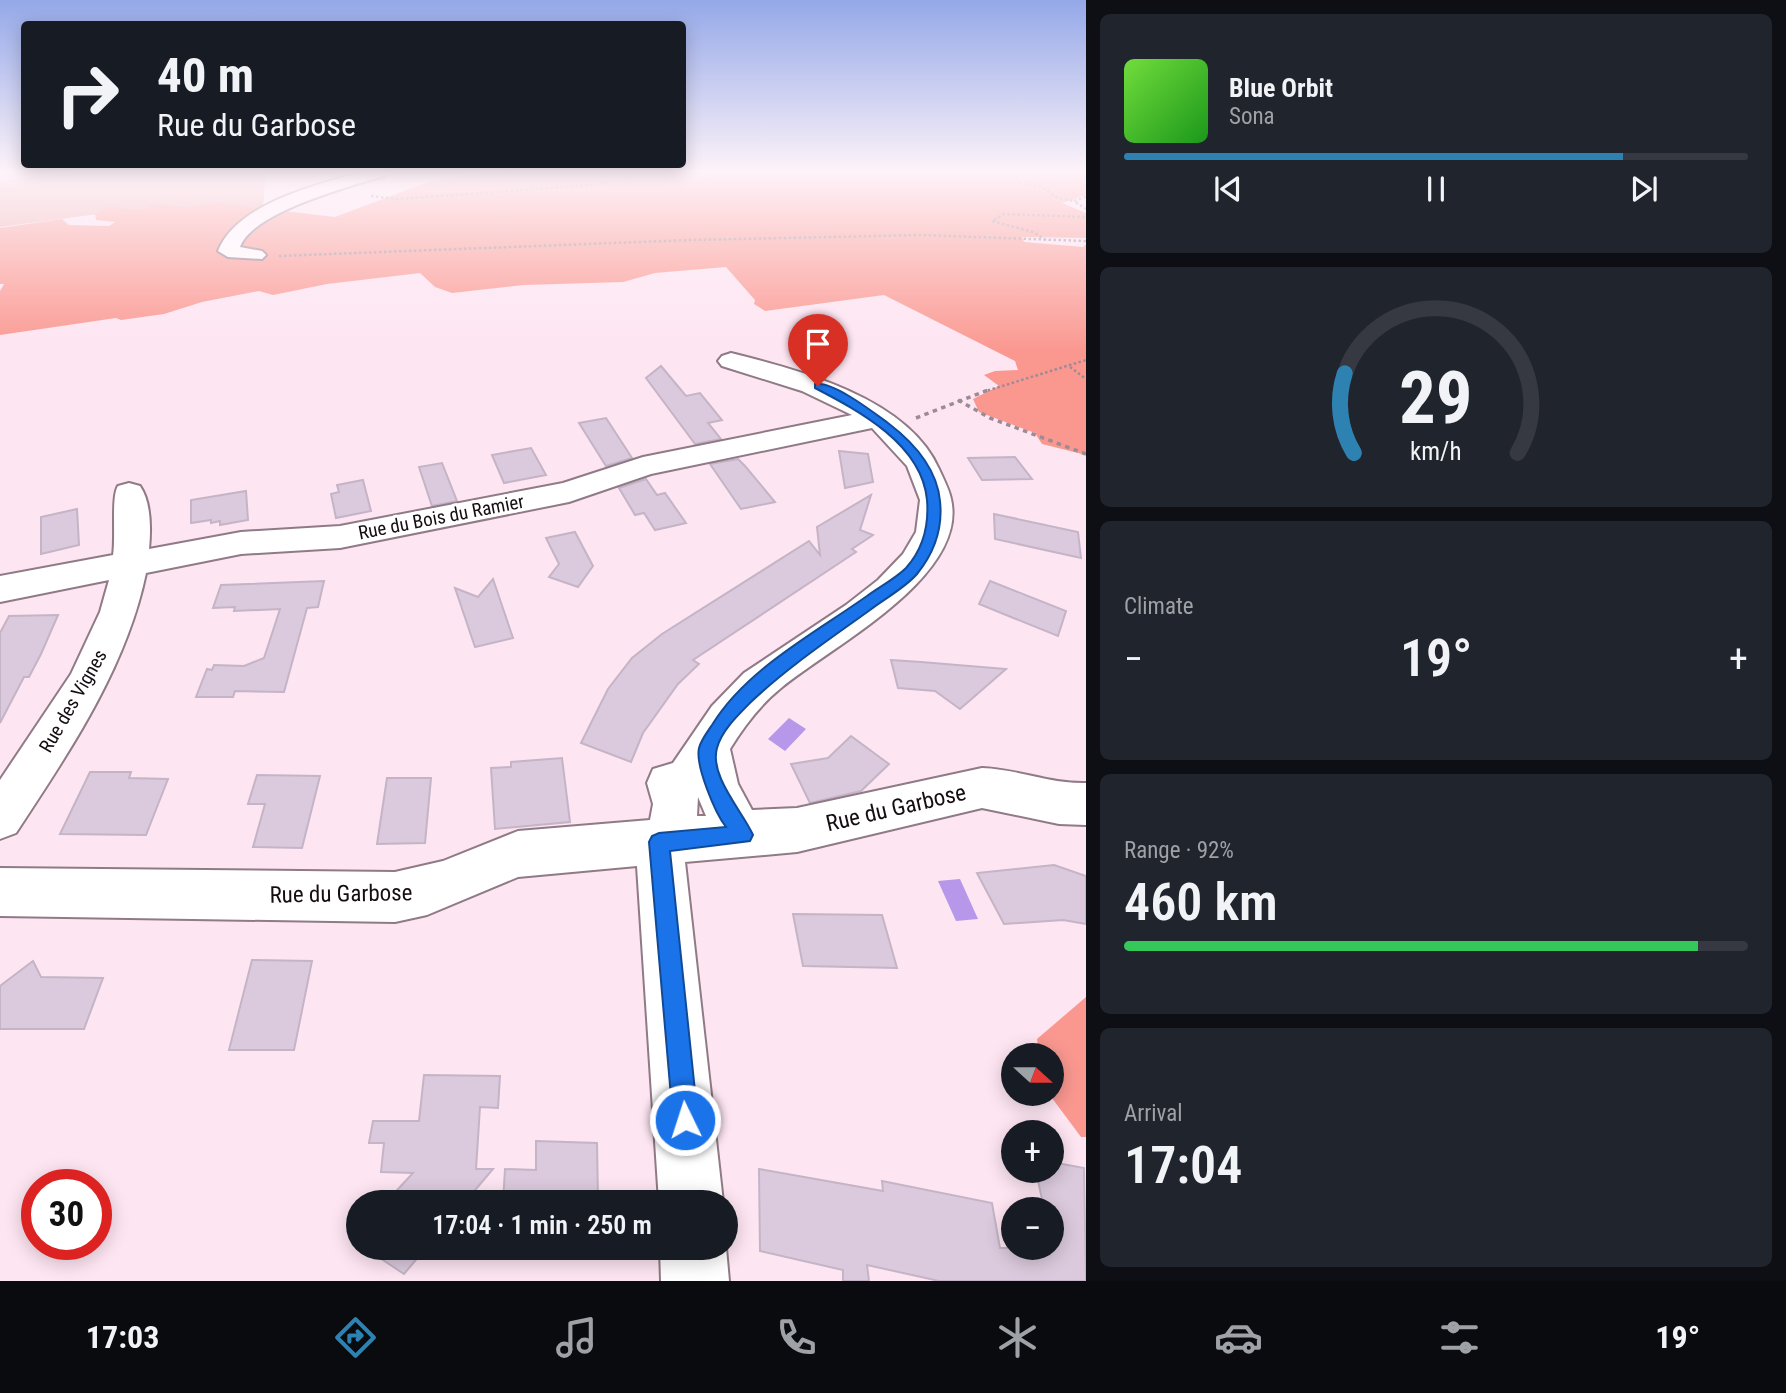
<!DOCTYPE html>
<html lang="en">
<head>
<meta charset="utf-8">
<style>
  body { margin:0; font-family:"Roboto Condensed",sans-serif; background:#20242c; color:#f1f3f6; height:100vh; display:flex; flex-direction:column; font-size:26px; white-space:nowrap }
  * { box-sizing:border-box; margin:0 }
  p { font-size:23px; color:#9ea1a6 }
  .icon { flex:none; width:38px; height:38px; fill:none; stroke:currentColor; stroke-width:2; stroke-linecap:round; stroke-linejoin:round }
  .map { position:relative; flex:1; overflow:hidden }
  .side { display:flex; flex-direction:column; gap:14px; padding:14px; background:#0d0f14; width:700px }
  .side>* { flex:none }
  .banner { position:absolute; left:21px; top:21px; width:665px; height:147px; border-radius:7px; box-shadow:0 4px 18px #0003; background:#171b24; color:#f1f3f6; overflow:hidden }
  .needle { width:46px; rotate:111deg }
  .tools { position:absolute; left:1001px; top:1043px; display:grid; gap:14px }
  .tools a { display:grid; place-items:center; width:63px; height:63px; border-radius:50%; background:#171b24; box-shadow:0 4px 18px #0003; font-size:35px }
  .speed { position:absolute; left:21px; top:1169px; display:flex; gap:14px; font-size:35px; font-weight:700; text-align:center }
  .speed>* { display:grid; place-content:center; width:91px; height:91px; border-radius:50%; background:#171b24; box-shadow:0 4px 18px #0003; line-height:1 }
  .speed .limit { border:10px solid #d22; background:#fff; color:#111 }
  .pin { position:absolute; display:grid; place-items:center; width:60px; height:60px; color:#fff; margin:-72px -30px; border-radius:50% 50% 50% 0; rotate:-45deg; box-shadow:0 0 7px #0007 }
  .pin .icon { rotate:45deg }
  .me { position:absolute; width:77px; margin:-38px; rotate:356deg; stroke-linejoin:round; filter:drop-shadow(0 0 5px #0008) }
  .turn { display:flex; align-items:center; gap:24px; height:147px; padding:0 21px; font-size:32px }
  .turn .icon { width:91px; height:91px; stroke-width:2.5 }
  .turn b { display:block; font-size:49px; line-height:60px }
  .big { font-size:52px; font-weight:600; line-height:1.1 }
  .side .widget { flex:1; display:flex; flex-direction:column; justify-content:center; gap:10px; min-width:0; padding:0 24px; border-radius:10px; background:#20242c }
  .side .dial { align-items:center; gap:0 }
  .dial svg { height:182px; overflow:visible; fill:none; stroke:#363941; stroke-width:7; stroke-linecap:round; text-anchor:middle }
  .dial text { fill:#f1f3f6; stroke:none }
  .song { display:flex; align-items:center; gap:21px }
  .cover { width:84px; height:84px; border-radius:10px; background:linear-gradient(135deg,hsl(100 70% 55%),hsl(120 70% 35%)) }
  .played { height:7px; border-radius:4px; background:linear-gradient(90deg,#2d82b1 80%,#363941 80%) }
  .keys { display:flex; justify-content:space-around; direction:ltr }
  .heat { display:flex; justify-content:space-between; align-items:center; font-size:38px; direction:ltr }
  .charge { height:10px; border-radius:5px; background:linear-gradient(90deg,#34c759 92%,#363941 0) }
  .trip { position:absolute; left:346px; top:1190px; width:392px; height:70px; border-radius:35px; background:#171b24; box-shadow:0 4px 18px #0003; font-weight:600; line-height:70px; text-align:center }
  .tab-bar { display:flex; height:112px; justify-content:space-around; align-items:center; background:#090b0e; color:#9ea1a6 }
  .tab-bar .icon { width:49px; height:49px }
  .tab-bar .on { color:#2d82b1 }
  .tab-bar b { font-size:32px; color:#f1f3f6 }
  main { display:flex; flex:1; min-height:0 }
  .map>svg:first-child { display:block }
  .green { fill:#ebaea8 }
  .forest { fill:#fa9890 }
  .water { fill:#b697e9 }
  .building { fill:#dbcadd; stroke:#c4b4c6; stroke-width:2 }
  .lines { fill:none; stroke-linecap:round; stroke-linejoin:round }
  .minor-casing { stroke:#8f7a86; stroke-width:4 }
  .path-far1 { stroke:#9c8b95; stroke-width:2.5; stroke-dasharray:2.5 2.5; stroke-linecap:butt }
  .path { stroke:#9c8b95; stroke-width:3.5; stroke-dasharray:4.5 4.5; stroke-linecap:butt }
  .minor { fill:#fff; fill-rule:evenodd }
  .route { fill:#1a73e8; stroke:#114b97; stroke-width:2 }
  .labels { text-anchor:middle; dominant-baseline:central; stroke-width:6; stroke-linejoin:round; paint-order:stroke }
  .street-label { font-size:19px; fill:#150d12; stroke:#fff }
  .near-street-label { font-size:23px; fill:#150d12; stroke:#fff }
</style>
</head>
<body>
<main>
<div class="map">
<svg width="1086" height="1281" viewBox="0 0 1086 1281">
  <rect width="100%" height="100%" fill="#fde5f2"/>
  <path class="green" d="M73,172H266L263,206L251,211L106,213L0,227V181Z"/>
  <g class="forest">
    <path d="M491,172H1086V195L1062,203L1086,213V238L1022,237L1024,242L1083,247L1086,244V455L1042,444L1035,433L979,412L973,399L999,386L984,375L995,371L1018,370L1015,361L884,295L765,311L754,304L755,300L726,267L655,273L623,282L524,285L452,293L435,287L420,273L327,284L273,295L259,291L202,302L164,314L121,320L116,318L0,335V291L4,284H0V228L62,219L69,225L109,226L115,222L96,220L95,214L108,207L138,210L155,205L188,207L218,203L335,217L428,182Z"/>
    <path d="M1086,997V1137H1081L1049,1094L1052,1055H1039L1037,1039Z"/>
  </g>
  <g class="water">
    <path d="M789,718L806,729L785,751L768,739Z"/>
    <path d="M960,879L978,919L956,921L938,881Z"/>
  </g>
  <g class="building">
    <path d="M661,366L686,396L700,393L722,420L708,423L721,439L695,444L646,378Z"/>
    <path d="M606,418L632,458L606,466L579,423Z"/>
    <path d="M531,448L546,475L504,483L492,455Z"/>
    <path d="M839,451L868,454L873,482L845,488Z"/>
    <path d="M1015,457L1032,479L982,480L968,458Z"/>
    <path d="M738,459L745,466L775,502L741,509L710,464Z"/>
    <path d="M442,463L457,501L432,506L419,467Z"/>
    <path d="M646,479L657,495L665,493L686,523L655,530L644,513L635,515L619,488Z"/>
    <path d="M363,480L371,511L336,518L331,494L339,492L337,485Z"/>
    <path d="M246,491L248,520L220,525V521L211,523V520L191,523V500Z"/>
    <path d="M871,495L860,530L873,535L852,549L856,552L693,660L699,664L678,684L643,733L631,762L581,743L608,689L632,658L662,634L809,541L820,555L817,527Z"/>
    <path d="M77,509L79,545L41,554V517Z"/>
    <path d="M994,514L1078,532L1081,558L995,539Z"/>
    <path d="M575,532L593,566L578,587L549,577L559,564L546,538Z"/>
    <path d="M493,579L513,638L475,647L455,588L478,597Z"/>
    <path d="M324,581L318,607L307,608L284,692L235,691L233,697H196L207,669L212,670L214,665L244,666L264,658L280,609L234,611L235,607L213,608L221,585Z"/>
    <path d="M990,581L1066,611L1058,636L979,604Z"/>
    <path d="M58,615L41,654L29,677H24L0,723V633L9,616Z"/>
    <path d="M891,660L921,662L1006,669L960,709L935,691L898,688Z"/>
    <path d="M851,736L889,764L861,791L810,803L791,764L828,758Z"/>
    <path d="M562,758L570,822L495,829L491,768L511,767V762Z"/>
    <path d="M90,772H131L129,778L168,779L146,835L60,834Z"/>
    <path d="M257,775L320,776L302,848L253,847L265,804H248Z"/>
    <path d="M387,778H431L425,843L377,844Z"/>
    <path d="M1054,865L1086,876V924L1063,920L1004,924L977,873Z"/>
    <path d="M793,914L882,915L897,968L803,966Z"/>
    <path d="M252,960L312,961L294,1050H229Z"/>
    <path d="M33,961L41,977L103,978L84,1029H0V986Z"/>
    <path d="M424,1075L500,1076L498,1108L480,1107L476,1169H493L465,1202H386L413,1173L381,1172L384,1143H369L373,1121H419Z"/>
    <path d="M536,1141L597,1143L598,1202H503L505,1169L536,1170Z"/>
    <path d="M1052,1162L1084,1168L1086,1281H939L867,1265L869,1281H843V1270L760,1251L759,1169L883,1191L882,1181L992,1203L1000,1248H1053L1052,1209H1044L1036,1171H1052Z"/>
    <path d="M365,1248H426L404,1274Z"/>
  </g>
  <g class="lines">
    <g class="minor-casing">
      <g id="minor">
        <path d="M361,172H387L384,176C351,186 252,212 240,247L262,251L266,255L262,259L228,257L218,251C236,204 316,185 361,172Z"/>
        <path d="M731,353C799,370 908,398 939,469C943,478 949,489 951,499C969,577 830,647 781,688C760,705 744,726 730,749L738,784L752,810L797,808L982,768C1017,769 1050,784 1086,783V825L1059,824L982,808L797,852L685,862L723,1202H659L637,866L518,877L427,915L395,922L0,916V868L395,872L443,861L518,831L650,820L653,804L647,783L653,769L673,763L712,706L744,673L846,605L878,580L903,554L916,532L920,500L907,466L872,428L651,474L569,502L340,548L241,554L146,573C126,669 69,752 16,833L0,839V780L71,674L100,612L109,580L0,602V576L113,555C116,538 111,496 118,486L129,483L140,486C151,502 151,529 149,549L241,532L340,526L563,483L643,457L852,415L802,391L722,366L718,361L722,356ZM698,797L706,816H697Z"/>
        <path d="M660,1248H726L729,1281H661Z"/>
      </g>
    </g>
    <g class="path-far1">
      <path d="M1033,172L1015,178L1018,182L1042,187L1058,198L1074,201"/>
      <path d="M371,196L397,199L580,186L645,178L703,179L810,172"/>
      <path d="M1086,197L1074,201L1086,209"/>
      <path d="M1046,240L1033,232L992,221L1004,214L1086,217"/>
      <path d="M279,256L690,240L922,235L1086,241"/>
      <path d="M1070,367L1086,379"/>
      <path d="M983,392L1086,360"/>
    </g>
    <g class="path">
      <path d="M958,400L990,418L1086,454"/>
      <path d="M916,418L988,390"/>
    </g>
    <use href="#minor" class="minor"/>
  </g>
  <linearGradient id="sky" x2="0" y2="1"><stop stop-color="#94a8e8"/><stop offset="0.49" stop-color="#fef3f9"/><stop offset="1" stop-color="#fef3f9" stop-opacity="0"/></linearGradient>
  <rect width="1086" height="351" fill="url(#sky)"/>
  <path class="route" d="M815,384C833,381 873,412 888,423C913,442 937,469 940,501C943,529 935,552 917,574C905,588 884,599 870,610C830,639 788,667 752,701C739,714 722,730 717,748C709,776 743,812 753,835L750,841L670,851L698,1120L694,1129L685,1132L677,1129L673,1120L649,842L652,836L659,833L726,827C715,813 695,765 699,748C701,740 708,731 712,725C746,669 815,633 867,596C879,587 895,579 906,568C924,548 929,525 927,500C922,444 859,411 815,388Z"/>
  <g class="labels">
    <g class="street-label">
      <text transform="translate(441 517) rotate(-11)">Rue du Bois du Ramier</text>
      <text transform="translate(73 701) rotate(-60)">Rue des Vignes</text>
    </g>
    <g class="near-street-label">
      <text transform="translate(896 808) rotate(-13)">Rue du Garbose</text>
      <text transform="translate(341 894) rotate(-1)">Rue du Garbose</text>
    </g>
  </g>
</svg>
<div class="tools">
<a><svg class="needle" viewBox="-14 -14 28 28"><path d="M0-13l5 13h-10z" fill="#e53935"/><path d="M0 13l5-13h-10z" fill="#9ea1a6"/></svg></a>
<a>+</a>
<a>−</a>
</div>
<div class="speed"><div class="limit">30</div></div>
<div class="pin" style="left:818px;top:386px;background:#d93025"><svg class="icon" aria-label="arrive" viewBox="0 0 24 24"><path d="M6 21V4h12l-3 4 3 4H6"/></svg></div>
<svg class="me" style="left:685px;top:1120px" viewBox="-20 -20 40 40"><circle r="17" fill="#1a73e8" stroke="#fff" stroke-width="3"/><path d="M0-11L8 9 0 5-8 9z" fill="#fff"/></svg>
<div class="trip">17:04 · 1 min · 250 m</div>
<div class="banner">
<div class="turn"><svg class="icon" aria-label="right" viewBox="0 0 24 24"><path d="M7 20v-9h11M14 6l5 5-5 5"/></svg><div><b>40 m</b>Rue du Garbose</div></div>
</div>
</div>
<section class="side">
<div class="widget">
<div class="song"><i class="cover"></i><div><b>Blue Orbit</b><p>Sona</p></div></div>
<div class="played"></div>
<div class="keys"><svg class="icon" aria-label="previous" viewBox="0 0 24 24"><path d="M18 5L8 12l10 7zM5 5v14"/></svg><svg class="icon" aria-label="pause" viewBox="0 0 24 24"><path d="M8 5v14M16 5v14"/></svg><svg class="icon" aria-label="next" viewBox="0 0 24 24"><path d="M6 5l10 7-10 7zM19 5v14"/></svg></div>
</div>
<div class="widget dial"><svg viewBox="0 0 100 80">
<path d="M14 69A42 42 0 1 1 86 69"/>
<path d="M14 69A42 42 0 0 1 10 34" stroke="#2d82b1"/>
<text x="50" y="56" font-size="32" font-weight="700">29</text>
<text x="50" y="72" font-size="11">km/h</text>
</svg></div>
<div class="widget"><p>Climate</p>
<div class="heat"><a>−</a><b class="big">19°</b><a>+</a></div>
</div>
<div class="widget"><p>Range · 92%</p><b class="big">460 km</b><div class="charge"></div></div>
<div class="widget"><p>Arrival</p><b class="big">17:04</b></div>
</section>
</main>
<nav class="tab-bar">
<b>17:03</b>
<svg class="icon on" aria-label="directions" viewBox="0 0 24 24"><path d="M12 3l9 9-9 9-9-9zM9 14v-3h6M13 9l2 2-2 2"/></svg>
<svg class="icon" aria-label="music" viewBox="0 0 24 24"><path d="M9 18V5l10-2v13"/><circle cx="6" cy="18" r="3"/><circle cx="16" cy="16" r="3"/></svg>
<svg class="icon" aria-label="phone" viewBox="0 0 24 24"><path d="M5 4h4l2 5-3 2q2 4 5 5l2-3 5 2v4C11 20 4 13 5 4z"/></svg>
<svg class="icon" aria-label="climate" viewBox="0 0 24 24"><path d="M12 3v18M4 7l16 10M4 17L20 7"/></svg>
<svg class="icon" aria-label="car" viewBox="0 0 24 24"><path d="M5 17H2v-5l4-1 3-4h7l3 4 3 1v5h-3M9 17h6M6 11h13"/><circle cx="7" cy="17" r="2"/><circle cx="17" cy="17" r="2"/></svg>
<svg class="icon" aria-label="filters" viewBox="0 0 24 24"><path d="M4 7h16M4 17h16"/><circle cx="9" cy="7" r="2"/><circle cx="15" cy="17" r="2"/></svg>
<b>19°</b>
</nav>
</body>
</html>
